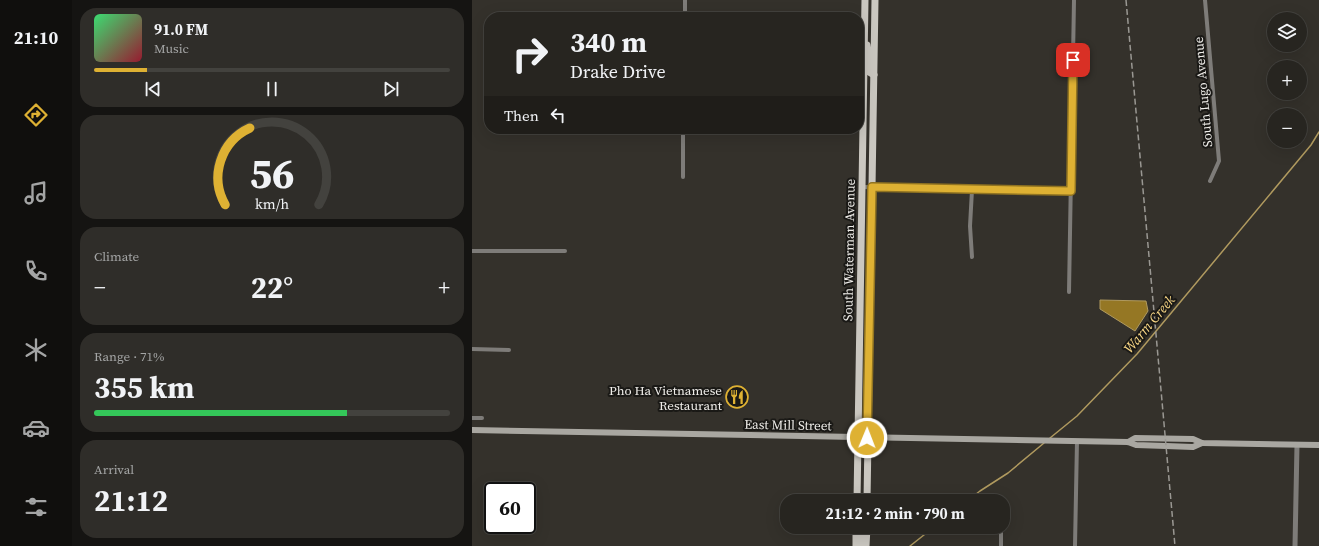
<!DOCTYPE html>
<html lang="en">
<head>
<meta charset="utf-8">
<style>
  body { margin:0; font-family:"Source Serif 4",serif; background:#2f2d29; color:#f1f3f6; height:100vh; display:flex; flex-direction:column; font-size:15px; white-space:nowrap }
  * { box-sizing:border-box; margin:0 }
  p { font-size:13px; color:#a4a5a5 }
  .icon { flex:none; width:22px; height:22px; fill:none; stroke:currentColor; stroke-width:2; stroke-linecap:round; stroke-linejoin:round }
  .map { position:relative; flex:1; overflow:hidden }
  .panel { display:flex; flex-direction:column; gap:8px; padding:8px; background:#151412; width:400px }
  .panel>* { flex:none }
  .top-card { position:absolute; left:12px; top:12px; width:380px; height:122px; border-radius:16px; box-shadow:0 4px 16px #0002,0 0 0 1px #43423e; background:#272520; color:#f1f3f6; overflow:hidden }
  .tools { position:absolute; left:795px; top:12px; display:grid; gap:8px }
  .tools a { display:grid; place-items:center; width:40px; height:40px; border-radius:50%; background:#272520; box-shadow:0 4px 16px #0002,0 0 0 1px #43423e; font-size:20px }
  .speed { position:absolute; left:12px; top:482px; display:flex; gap:8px; font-size:20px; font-weight:700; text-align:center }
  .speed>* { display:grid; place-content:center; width:52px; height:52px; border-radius:50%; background:#272520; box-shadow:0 4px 16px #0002,0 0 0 1px #43423e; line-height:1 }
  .speed .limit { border:2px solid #111; border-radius:6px; background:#fff; color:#111 }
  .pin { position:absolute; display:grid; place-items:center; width:34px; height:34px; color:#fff; margin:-17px; border-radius:8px; box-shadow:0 2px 6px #0006 }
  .me { position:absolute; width:44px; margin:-22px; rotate:1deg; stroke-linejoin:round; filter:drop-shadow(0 0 3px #0008) }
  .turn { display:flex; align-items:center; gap:14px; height:84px; padding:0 20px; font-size:18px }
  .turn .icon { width:52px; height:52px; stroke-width:2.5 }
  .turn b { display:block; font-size:28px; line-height:34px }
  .then { display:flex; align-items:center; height:38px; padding:0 20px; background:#0003; gap:8px; font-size:15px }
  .big { font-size:30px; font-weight:700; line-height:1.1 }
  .panel .card { flex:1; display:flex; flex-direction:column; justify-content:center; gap:6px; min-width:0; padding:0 14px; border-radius:16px; background:#2f2d29 }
  .panel .dial { align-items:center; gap:0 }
  .dial svg { height:104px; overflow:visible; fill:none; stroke:#43423e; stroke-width:7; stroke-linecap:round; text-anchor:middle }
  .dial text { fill:#f1f3f6; stroke:none }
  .song { display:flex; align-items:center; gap:12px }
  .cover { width:48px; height:48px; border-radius:6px; background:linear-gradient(135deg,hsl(140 70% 55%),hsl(350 70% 35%)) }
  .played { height:4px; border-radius:2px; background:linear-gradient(90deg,#deb133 15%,#43423e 15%) }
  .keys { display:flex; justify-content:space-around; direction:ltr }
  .heat { display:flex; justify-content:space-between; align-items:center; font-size:22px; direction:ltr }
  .charge { height:6px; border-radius:3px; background:linear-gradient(90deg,#34c759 71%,#43423e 0) }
  .trip { position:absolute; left:308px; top:494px; width:230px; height:40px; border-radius:16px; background:#272520; box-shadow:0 4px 16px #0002,0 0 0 1px #43423e; font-weight:700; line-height:40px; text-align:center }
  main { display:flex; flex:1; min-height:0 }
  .tab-bar { display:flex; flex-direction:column; width:72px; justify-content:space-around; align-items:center; background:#100f0d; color:#a4a5a5 }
  .tab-bar .icon { width:28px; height:28px }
  .tab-bar .current { color:#deb133 }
  .tab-bar b { font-size:18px; color:#f1f3f6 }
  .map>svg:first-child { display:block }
  .water { fill:#957724; stroke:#b09a5f }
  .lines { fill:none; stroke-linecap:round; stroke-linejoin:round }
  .stream { stroke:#b09a5f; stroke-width:1.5 }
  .minor { stroke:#7e7c79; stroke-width:4 }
  .tertiary { stroke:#7e7c79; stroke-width:5 }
  .secondary { stroke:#a9a7a1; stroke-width:6 }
  .primary { stroke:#cac7c0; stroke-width:7 }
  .rail { stroke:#9a9893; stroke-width:1.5; stroke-dasharray:6 3; stroke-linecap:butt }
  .route-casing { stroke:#907321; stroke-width:10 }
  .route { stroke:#deb133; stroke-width:7 }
  .labels { text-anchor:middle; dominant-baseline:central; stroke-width:4; stroke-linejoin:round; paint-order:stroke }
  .street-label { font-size:13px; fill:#efede9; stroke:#1a1916 }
  .poi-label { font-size:13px; fill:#efede9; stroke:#1a1916; text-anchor:end }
  .water-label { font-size:14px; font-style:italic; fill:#fbd987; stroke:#1a1916 }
</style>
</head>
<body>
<main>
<nav class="tab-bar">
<b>21:10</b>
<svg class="icon current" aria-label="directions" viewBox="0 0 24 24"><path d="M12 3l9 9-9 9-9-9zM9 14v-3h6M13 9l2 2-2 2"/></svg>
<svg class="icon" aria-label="music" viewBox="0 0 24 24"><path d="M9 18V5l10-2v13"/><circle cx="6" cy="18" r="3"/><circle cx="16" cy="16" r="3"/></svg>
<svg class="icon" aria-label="phone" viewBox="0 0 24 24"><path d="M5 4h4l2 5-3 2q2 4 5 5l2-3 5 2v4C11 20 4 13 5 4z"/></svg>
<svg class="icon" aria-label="climate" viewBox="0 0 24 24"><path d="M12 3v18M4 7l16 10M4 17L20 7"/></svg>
<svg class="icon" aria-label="car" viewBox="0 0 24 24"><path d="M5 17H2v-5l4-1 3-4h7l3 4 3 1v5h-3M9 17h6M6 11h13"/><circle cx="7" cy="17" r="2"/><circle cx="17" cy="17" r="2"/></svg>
<svg class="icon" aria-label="filters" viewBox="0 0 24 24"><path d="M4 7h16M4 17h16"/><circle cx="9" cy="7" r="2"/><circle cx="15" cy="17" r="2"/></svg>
</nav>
<section class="panel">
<div class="card">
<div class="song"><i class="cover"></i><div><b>91.0 FM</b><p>Music</p></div></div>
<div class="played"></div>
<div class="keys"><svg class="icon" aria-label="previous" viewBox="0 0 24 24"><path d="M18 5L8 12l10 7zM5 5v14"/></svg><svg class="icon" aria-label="pause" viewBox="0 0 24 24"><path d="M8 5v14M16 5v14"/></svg><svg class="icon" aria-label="next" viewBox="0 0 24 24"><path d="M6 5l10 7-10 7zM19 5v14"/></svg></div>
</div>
<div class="card dial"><svg viewBox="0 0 100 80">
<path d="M14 69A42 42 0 1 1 86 69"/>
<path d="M14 69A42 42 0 0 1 33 10" stroke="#deb133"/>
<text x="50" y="56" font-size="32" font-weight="700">56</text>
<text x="50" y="72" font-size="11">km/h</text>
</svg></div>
<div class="card"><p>Climate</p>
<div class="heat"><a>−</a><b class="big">22°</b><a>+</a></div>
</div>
<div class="card"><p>Range · 71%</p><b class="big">355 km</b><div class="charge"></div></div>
<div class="card"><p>Arrival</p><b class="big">21:12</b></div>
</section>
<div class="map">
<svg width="847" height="546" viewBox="0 0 847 546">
  <rect width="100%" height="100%" fill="#34312b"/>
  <path class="water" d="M628,300L674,301L676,311L663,331L628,309Z"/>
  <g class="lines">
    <g class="stream">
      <path d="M578,438L605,416L665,354L839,145L847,132"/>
      <path d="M495,501L508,491L536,473L572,443"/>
      <path d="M438,546L462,527"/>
    </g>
    <g class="minor">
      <path d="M733,0L747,161L738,181"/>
      <path d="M213,17V0"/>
      <path d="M211,177V129"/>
      <path d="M390,187L599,191"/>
      <path d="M0,251H93"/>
      <path d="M500,257L498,226L500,190"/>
      <path d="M597,292L602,0"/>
      <path d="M0,349L37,350"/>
      <path d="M0,418H10"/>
      <path d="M529,546V527"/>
      <path d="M603,546L605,441"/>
    </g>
    <path class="tertiary" d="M823,546L825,445"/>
    <g class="secondary">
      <path d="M0,430L656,442L664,445L694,446L721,447L730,443"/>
      <path d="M656,442L663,438L721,439L730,443L847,445"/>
    </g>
    <g class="primary">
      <path d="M395,45L397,56V72L402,75"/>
      <path d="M385,501L393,0"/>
      <path d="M395,501L403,0"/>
      <path d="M390,527V546"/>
      <path d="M384,546V527"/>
      <path d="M394,546L395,527"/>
    </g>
    <path class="rail" d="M654,0L703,546"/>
  </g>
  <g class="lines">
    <g class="route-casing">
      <path id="route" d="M395,438L400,187L599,191L601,60"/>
    </g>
    <use href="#route" class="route"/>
  </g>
  <defs>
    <g id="restaurant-ring" transform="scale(1.15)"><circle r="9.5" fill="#1a1916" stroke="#deb133" stroke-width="1.5"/><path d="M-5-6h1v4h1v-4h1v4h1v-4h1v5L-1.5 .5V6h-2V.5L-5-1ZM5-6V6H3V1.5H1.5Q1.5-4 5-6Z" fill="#deb133"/></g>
  </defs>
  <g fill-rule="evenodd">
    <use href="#restaurant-ring" x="265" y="397"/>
  </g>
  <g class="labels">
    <g class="street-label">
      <text transform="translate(731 92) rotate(-95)">South Lugo Avenue</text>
      <text transform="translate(377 250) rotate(-89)">South Waterman Avenue</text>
      <text transform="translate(316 425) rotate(1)">East Mill Street</text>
    </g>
    <g class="poi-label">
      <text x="250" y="390">Pho Ha Vietnamese<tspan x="250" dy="15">Restaurant</tspan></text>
    </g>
    <g class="water-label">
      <text transform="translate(677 324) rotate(-50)">Warm Creek</text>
    </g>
  </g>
</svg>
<div class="tools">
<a><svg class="icon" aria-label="layers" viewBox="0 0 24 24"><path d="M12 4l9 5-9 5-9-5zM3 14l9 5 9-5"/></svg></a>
<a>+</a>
<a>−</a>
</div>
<div class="speed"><div class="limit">60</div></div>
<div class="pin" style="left:601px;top:60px;background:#d93025"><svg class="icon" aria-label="arrive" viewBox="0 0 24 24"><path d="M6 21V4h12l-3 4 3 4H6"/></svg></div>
<svg class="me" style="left:395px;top:438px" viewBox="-20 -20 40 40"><circle r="17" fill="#deb133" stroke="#fff" stroke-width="3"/><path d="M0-11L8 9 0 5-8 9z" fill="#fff"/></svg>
<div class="trip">21:12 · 2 min · 790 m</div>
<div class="top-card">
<div class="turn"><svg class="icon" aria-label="right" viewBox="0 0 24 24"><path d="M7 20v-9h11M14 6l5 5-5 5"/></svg><div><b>340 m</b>Drake Drive</div></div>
<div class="then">Then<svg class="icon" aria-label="left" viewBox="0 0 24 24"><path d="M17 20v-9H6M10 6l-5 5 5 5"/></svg></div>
</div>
</div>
</main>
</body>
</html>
